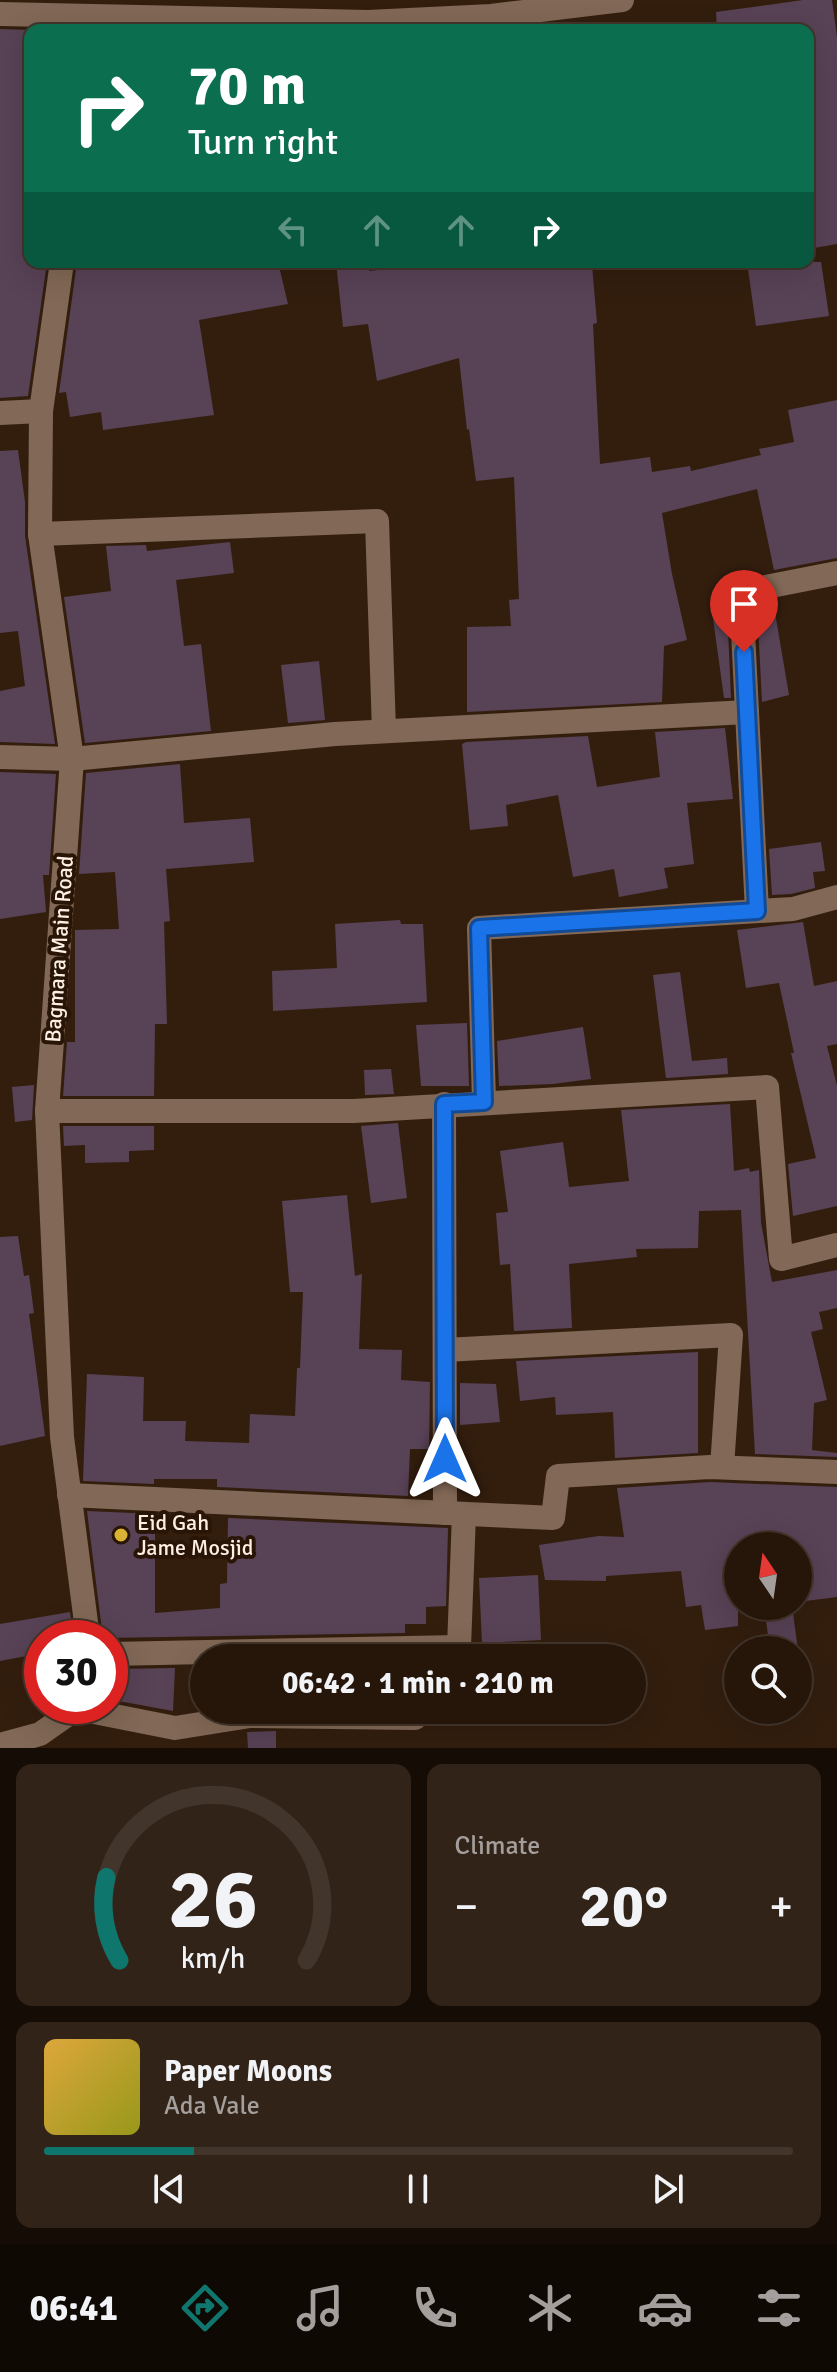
<!DOCTYPE html>
<html lang="en">
<head>
<meta charset="utf-8">
<style>
  body { margin:0; font-family:Signika,sans-serif; background:#322318; color:#f1f3f6; height:100vh; display:flex; flex-direction:column; font-size:30px; white-space:nowrap }
  * { box-sizing:border-box; margin:0 }
  p { font-size:26px; color:#a49f9c }
  .icon { flex:none; width:44px; height:44px; fill:none; stroke:currentColor; stroke-width:2; stroke-linecap:round; stroke-linejoin:round }
  .map { position:relative; height:1748px; overflow:hidden }
  .sheet { display:flex; flex-direction:column; gap:16px; padding:16px; background:#150c06; flex:1 }
  .sheet>* { flex:none }
  .hud { position:absolute; left:24px; top:24px; width:790px; height:244px; border-radius:16px; box-shadow:0 8px 32px #0002,0 0 0 2px #42352b; background:#0b6e4f; color:#fff; overflow:hidden }
  .needle { width:52px; rotate:347deg }
  .fabs { position:absolute; left:724px; top:1532px; display:grid; gap:16px }
  .fabs a { display:grid; place-items:center; width:88px; height:88px; border-radius:50%; background:#26160a; box-shadow:0 8px 32px #0002,0 0 0 2px #42352b; font-size:40px }
  .speed { position:absolute; left:24px; top:1620px; display:flex; gap:16px; font-size:40px; font-weight:700; text-align:center }
  .speed>* { display:grid; place-content:center; width:104px; height:104px; border-radius:50%; background:#26160a; box-shadow:0 8px 32px #0002,0 0 0 2px #42352b; line-height:1 }
  .speed .limit { border:12px solid #d22; background:#fff; color:#111 }
  .pin { position:absolute; display:grid; place-items:center; width:68px; height:68px; color:#fff; margin:-82px -34px; border-radius:50% 50% 50% 0; rotate:-45deg; box-shadow:0 0 8px #0007 }
  .pin .icon { rotate:45deg }
  .me { position:absolute; width:88px; margin:-44px; rotate:0deg; stroke-linejoin:round; filter:drop-shadow(0 0 6px #0008) }
  .turn { display:flex; align-items:center; gap:28px; height:168px; padding:0 32px; font-size:36px }
  .turn .icon { width:104px; height:104px; stroke-width:2.5 }
  .turn b { display:block; font-size:56px; line-height:68px }
  .lanes { display:flex; align-items:center; height:76px; padding:0 32px; background:#0003; justify-content:center; gap:40px; direction:ltr }
  .lanes .off { opacity:.35 }
  .big { font-size:60px; font-weight:700; line-height:1.1 }
  .sheet .card { flex:1; display:flex; flex-direction:column; justify-content:center; gap:12px; min-width:0; padding:0 28px; border-radius:16px; background:#322318 }
  .sheet .dial { align-items:center; gap:0 }
  .dial svg { height:208px; overflow:visible; fill:none; stroke:#42352b; stroke-width:7; stroke-linecap:round; text-anchor:middle }
  .dial text { fill:#f1f3f6; stroke:none }
  .song { display:flex; align-items:center; gap:24px }
  .cover { width:96px; height:96px; border-radius:12px; background:linear-gradient(135deg,hsl(40 70% 55%),hsl(60 70% 35%)) }
  .played { height:8px; border-radius:4px; background:linear-gradient(90deg,#0f766e 20%,#42352b 20%) }
  .keys { display:flex; justify-content:space-around; direction:ltr }
  .heat { display:flex; justify-content:space-between; align-items:center; font-size:44px; direction:ltr }
  .sheet .tiles { flex:1; display:grid; gap:16px; grid-template-columns:1fr 1fr }
  .card:last-child { grid-column:span 2 }
  .trip { position:absolute; left:190px; top:1644px; width:456px; height:80px; border-radius:40px; background:#26160a; box-shadow:0 8px 32px #0002,0 0 0 2px #42352b; font-weight:700; line-height:80px; text-align:center }
  .tabs { display:flex; height:128px; justify-content:space-around; align-items:center; background:#0f0904; color:#a49f9c }
  .tabs .icon { width:56px; height:56px }
  .tabs .on { color:#0f766e }
  .tabs b { font-size:36px; color:#f1f3f6 }
  .map>svg:first-child { display:block }
  .building { fill:#584256 }
  .lines { fill:none; stroke-linecap:round; stroke-linejoin:round }
  .minor { stroke:#826856; stroke-width:24 }
  .tertiary { stroke:#826856; stroke-width:24 }
  .route-casing { stroke:#114b97; stroke-width:20 }
  .route { stroke:#1a73e8; stroke-width:14 }
  .poi-dot { fill:#dbb233; stroke:#291505; stroke-width:3 }
  .labels { text-anchor:middle; dominant-baseline:central; stroke-width:8; stroke-linejoin:round; paint-order:stroke }
  .street-label { font-size:22px; fill:#feefe5; stroke:#291505 }
  .poi-label { font-size:22px; fill:#feefe5; stroke:#291505; text-anchor:start }
</style>
</head>
<body>
<div class="map">
<svg width="837" height="1748" viewBox="0 0 837 1748">
  <rect width="100%" height="100%" fill="#331e0e"/>
  <g class="building">
    <path d="M803,0H832L837,37V244L808,249V30H717L716,12Z"/>
    <path d="M0,29L30,30V262H47L28,396L0,398Z"/>
    <path d="M77,262H278L288,304L199,320L214,415L103,430L101,412L70,417L66,392L59,393Z"/>
    <path d="M336,262H369V271L435,264L436,262H545V268L592,265L597,323L593,324L600,464L650,457L652,472L690,466L691,471L761,455L759,449L794,442L788,410L837,400V558L774,570L757,489L662,513L672,574L687,640L664,646L662,702L467,712V627L511,626L509,600L519,599L514,477L476,481L469,429L467,430L459,358L377,381L368,324L343,327Z"/>
    <path d="M747,262H821L829,316L756,326Z"/>
    <path d="M18,450L25,502V536L55,744L0,742V691L25,686L18,631L0,633V451Z"/>
    <path d="M230,542L234,573L176,580L184,646L201,644L211,731L85,743L64,597L111,591L106,546L146,545L147,551Z"/>
    <path d="M773,601L789,695L762,702L757,604Z"/>
    <path d="M727,607L731,698H724L712,611Z"/>
    <path d="M319,661L325,720L288,723L281,665Z"/>
    <path d="M725,728L733,799L687,803L694,864L664,868L668,888L619,897L614,869L573,877L558,795L506,805L508,826L470,830L462,744L466,742L588,736L597,787L660,777L655,732Z"/>
    <path d="M180,764L184,823L250,818L254,862L166,869L170,921L164,922L167,1024H155L154,1096H63L67,1042H75V930L119,929L115,872L79,874L86,773Z"/>
    <path d="M0,772L56,774L49,875H43L46,912L0,919Z"/>
    <path d="M821,842L825,871L813,872L815,888L791,894L772,895L769,849Z"/>
    <path d="M400,920L401,924H423L427,1002L273,1011L272,971L337,968L335,924Z"/>
    <path d="M803,922L814,986L837,981V1044L827,1046L837,1086V1206L793,1216L788,1164L816,1158L791,1053H794L779,983L746,988L737,930Z"/>
    <path d="M680,972L692,1061L727,1058L728,1074L666,1078L653,975Z"/>
    <path d="M467,1023L469,1086H421L416,1025Z"/>
    <path d="M583,1027L591,1079L553,1084L499,1086L497,1041Z"/>
    <path d="M391,1069L394,1094L365,1095L364,1070Z"/>
    <path d="M34,1085L32,1120L15,1122L12,1087Z"/>
    <path d="M730,1104L734,1171L749,1168L750,1172L759,1170L761,1223L772,1282L837,1270V1308L819,1312L823,1329L811,1332L827,1400L814,1403L812,1450L837,1453V1457L755,1454L741,1210L699,1211L698,1248L636,1249L637,1257L569,1264L572,1328L514,1331L510,1264L500,1265L496,1213L508,1212L500,1151L563,1142L569,1187L629,1181L621,1110Z"/>
    <path d="M398,1123L407,1198L371,1203L361,1126Z"/>
    <path d="M63,1126H154V1150L129,1151V1162L85,1163V1145L64,1146Z"/>
    <path d="M347,1195L355,1276L362,1274L359,1349L402,1350L401,1380L430,1382L429,1449H410L408,1496L217,1487V1479H154V1484L83,1481L87,1374L144,1377L143,1421H186L185,1441L249,1443L250,1414L295,1416L297,1368H300L303,1292H290L282,1201Z"/>
    <path d="M18,1236L24,1276L29,1275L34,1313L29,1314L45,1436L0,1446V1237Z"/>
    <path d="M698,1352V1453L615,1458L613,1412L556,1415L555,1397L520,1401L516,1361Z"/>
    <path d="M460,1383L496,1384L500,1422L460,1425Z"/>
    <path d="M710,1482L837,1487V1597L798,1602V1546H738V1626L705,1630L701,1605L686,1607L681,1571L606,1576V1581L545,1580L539,1545L599,1536L624,1537L617,1488Z"/>
    <path d="M87,1511L155,1514V1613L220,1608V1584L227,1583L228,1518L448,1528L446,1606L426,1607V1624H405V1633L103,1638Z"/>
    <path d="M538,1575L541,1640L482,1643L479,1578Z"/>
    <path d="M764,1606H792L798,1650H770Z"/>
    <path d="M70,1612L73,1638H42V1653L0,1661V1624Z"/>
    <path d="M175,1668L173,1711L113,1700L114,1669Z"/>
    <path d="M276,1731V1748H248L247,1732Z"/>
  </g>
  <g class="lines">
    <g class="minor">
      <path d="M0,413L41,411"/>
      <path d="M40,534L377,521L384,731"/>
      <path d="M747,712L757,911"/>
      <path d="M0,757L72,759L335,734L747,712L741,592L837,573"/>
      <path d="M484,1102L479,928L793,909L837,897"/>
      <path d="M444,1104L445,1513"/>
      <path d="M47,1111H354L767,1087L781,1259L837,1245"/>
      <path d="M445,1350L731,1335L722,1467"/>
      <path d="M69,1495L553,1518L558,1476L710,1467L837,1472"/>
      <path d="M110,1654L459,1647L464,1514"/>
      <path d="M79,1709L175,1728L250,1716L415,1718"/>
    </g>
    <g class="tertiary">
      <path d="M0,14L368,22L491,16L622,0"/>
      <path d="M62,262L41,411L40,534L72,759L47,1111L62,1437L88,1638"/>
      <path d="M0,1745L40,1734L80,1706"/>
    </g>
  </g>
  <g class="lines">
    <g class="route-casing">
      <path id="route" d="M445,1459L444,1104L484,1102L479,928L757,911L744,652"/>
    </g>
    <use href="#route" class="route"/>
  </g>
  <circle class="poi-dot" cx="121" cy="1535" r="8"/>
  <g class="labels">
    <g class="street-label">
      <text transform="translate(59 949) rotate(-86)">Bagmara Main Road</text>
    </g>
    <g class="poi-label">
      <text x="137" y="1522">Eid Gah<tspan x="137" dy="25">Jame Mosjid</tspan></text>
    </g>
  </g>
</svg>
<div class="fabs">
<a><svg class="needle" viewBox="-14 -14 28 28"><path d="M0-13l5 13h-10z" fill="#e53935"/><path d="M0 13l5-13h-10z" fill="#a49f9c"/></svg></a>
<a><svg class="icon" aria-label="search" viewBox="0 0 24 24"><circle cx="10" cy="10" r="6"/><path d="M15 15l6 6"/></svg></a>
</div>
<div class="speed"><div class="limit">30</div></div>
<div class="pin" style="left:744px;top:652px;background:#d93025"><svg class="icon" aria-label="arrive" viewBox="0 0 24 24"><path d="M6 21V4h12l-3 4 3 4H6"/></svg></div>
<svg class="me" style="left:445px;top:1459px" viewBox="-20 -20 40 40"><path d="M0-17L14 15 0 8-14 15z" fill="#1a73e8" stroke="#fff" stroke-width="4"/></svg>
<div class="trip">06:42 · 1 min · 210 m</div>
<div class="hud">
<div class="turn"><svg class="icon" aria-label="right" viewBox="0 0 24 24"><path d="M7 20v-9h11M14 6l5 5-5 5"/></svg><div><b>70 m</b>Turn right</div></div>
<div class="lanes"><svg class="icon off" aria-label="left" viewBox="0 0 24 24"><path d="M17 20v-9H6M10 6l-5 5 5 5"/></svg><svg class="icon off" aria-label="ahead" viewBox="0 0 24 24"><path d="M12 20V5M6 11l6-6 6 6"/></svg><svg class="icon off" aria-label="ahead" viewBox="0 0 24 24"><path d="M12 20V5M6 11l6-6 6 6"/></svg><svg class="icon" aria-label="right" viewBox="0 0 24 24"><path d="M7 20v-9h11M14 6l5 5-5 5"/></svg></div>
</div>
</div>
<section class="sheet">
<div class="tiles">
<div class="card dial"><svg viewBox="0 0 100 80">
<path d="M14 69A42 42 0 1 1 86 69"/>
<path d="M14 69A42 42 0 0 1 9 37" stroke="#0f766e"/>
<text x="50" y="56" font-size="32" font-weight="700">26</text>
<text x="50" y="72" font-size="11">km/h</text>
</svg></div>
<div class="card"><p>Climate</p>
<div class="heat"><a>−</a><b class="big">20°</b><a>+</a></div>
</div>
<div class="card">
<div class="song"><i class="cover"></i><div><b>Paper Moons</b><p>Ada Vale</p></div></div>
<div class="played"></div>
<div class="keys"><svg class="icon" aria-label="previous" viewBox="0 0 24 24"><path d="M18 5L8 12l10 7zM5 5v14"/></svg><svg class="icon" aria-label="pause" viewBox="0 0 24 24"><path d="M8 5v14M16 5v14"/></svg><svg class="icon" aria-label="next" viewBox="0 0 24 24"><path d="M6 5l10 7-10 7zM19 5v14"/></svg></div>
</div>
</div>
</section>
<nav class="tabs">
<b>06:41</b>
<svg class="icon on" aria-label="directions" viewBox="0 0 24 24"><path d="M12 3l9 9-9 9-9-9zM9 14v-3h6M13 9l2 2-2 2"/></svg>
<svg class="icon" aria-label="music" viewBox="0 0 24 24"><path d="M9 18V5l10-2v13"/><circle cx="6" cy="18" r="3"/><circle cx="16" cy="16" r="3"/></svg>
<svg class="icon" aria-label="phone" viewBox="0 0 24 24"><path d="M5 4h4l2 5-3 2q2 4 5 5l2-3 5 2v4C11 20 4 13 5 4z"/></svg>
<svg class="icon" aria-label="climate" viewBox="0 0 24 24"><path d="M12 3v18M4 7l16 10M4 17L20 7"/></svg>
<svg class="icon" aria-label="car" viewBox="0 0 24 24"><path d="M5 17H2v-5l4-1 3-4h7l3 4 3 1v5h-3M9 17h6M6 11h13"/><circle cx="7" cy="17" r="2"/><circle cx="17" cy="17" r="2"/></svg>
<svg class="icon" aria-label="filters" viewBox="0 0 24 24"><path d="M4 7h16M4 17h16"/><circle cx="9" cy="7" r="2"/><circle cx="15" cy="17" r="2"/></svg>
</nav>
</body>
</html>
